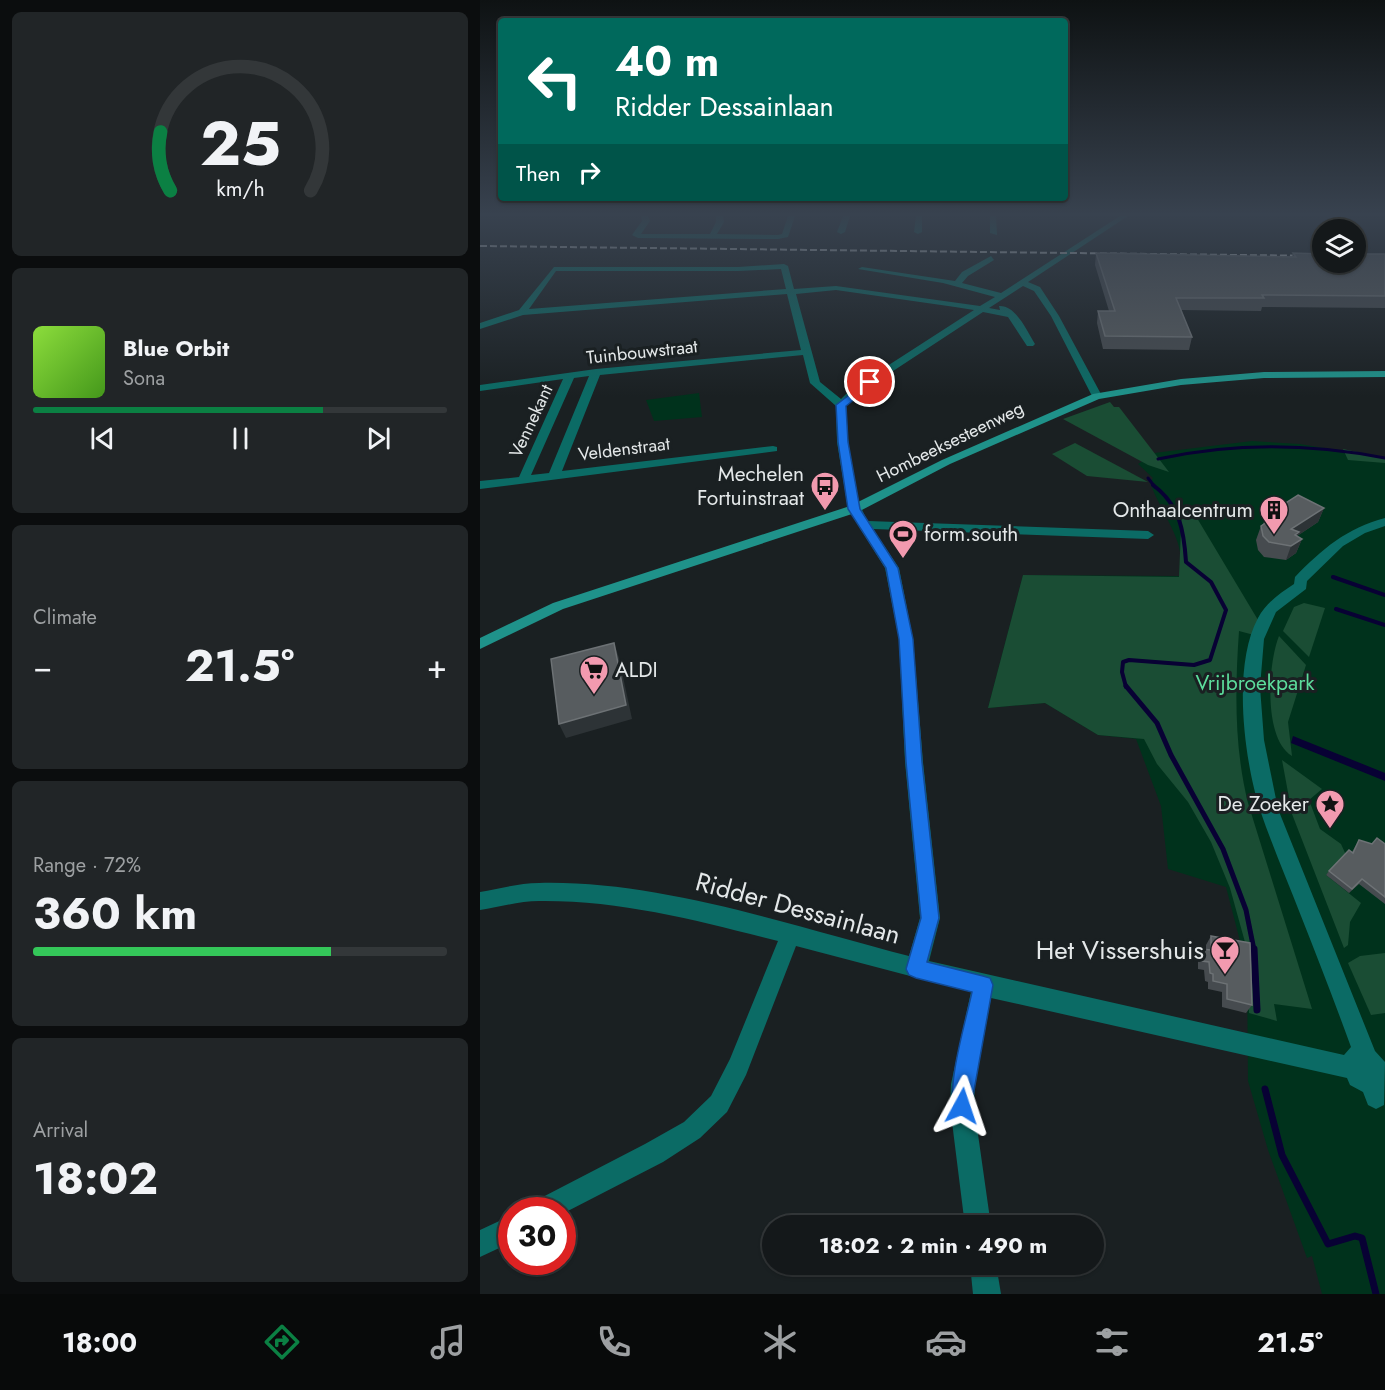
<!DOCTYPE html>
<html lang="en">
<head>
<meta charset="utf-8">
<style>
  body { margin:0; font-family:Jost,sans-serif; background:#212527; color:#f1f3f6; height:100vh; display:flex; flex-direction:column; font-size:22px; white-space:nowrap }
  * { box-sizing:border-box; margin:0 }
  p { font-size:20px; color:#9da0a2 }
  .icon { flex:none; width:33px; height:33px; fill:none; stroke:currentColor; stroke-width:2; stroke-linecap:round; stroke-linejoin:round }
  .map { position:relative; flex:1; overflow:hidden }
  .drawer { display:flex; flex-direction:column; gap:12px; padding:12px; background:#0b0d0e; width:480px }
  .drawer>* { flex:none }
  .banner { position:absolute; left:18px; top:18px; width:570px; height:183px; border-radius:6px; box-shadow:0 2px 4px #0004,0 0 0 2px #333739; background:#00695c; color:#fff; overflow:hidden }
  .buttons { position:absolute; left:832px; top:219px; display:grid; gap:12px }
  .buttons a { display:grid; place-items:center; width:54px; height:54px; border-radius:50%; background:#14181a; box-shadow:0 2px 4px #0004,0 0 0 2px #333739; font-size:30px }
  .speed { position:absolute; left:18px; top:1197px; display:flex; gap:12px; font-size:30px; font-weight:700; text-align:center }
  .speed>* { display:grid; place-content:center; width:78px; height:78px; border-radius:50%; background:#14181a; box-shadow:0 2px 4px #0004,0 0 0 2px #333739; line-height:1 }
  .speed .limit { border:9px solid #d22; background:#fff; color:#111 }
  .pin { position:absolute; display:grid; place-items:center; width:51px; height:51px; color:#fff; margin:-26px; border:3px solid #fff; border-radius:50%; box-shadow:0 2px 6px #0007 }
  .me { position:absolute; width:66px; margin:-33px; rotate:5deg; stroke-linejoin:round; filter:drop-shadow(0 0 4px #0008) }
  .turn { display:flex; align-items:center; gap:21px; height:126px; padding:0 18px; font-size:27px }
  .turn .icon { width:78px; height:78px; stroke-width:2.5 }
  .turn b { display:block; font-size:42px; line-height:51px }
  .then { display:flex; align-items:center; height:57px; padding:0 18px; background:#0003; gap:12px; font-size:22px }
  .big { font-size:45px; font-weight:700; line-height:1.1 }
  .drawer .widget { flex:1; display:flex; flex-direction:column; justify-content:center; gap:9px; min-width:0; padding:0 21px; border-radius:9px; background:#212527 }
  .drawer .dial { align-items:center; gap:0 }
  .dial svg { height:156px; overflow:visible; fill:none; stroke:#333739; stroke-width:7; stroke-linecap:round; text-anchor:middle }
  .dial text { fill:#f1f3f6; stroke:none }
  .song { display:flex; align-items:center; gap:18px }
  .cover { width:72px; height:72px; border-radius:9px; background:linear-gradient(135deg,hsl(90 70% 55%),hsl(100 70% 35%)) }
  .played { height:6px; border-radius:3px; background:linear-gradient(90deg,#0b8043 70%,#333739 70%) }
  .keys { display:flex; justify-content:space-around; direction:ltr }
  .heat { display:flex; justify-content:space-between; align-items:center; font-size:33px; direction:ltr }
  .charge { height:9px; border-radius:4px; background:linear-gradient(90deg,#34c759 72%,#333739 0) }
  .trip { position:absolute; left:282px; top:1215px; width:342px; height:60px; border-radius:30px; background:#14181a; box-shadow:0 2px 4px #0004,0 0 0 2px #333739; font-weight:700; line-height:60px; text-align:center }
  .menu { display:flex; height:96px; justify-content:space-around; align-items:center; background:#080a0a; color:#9da0a2 }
  .menu .icon { width:42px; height:42px }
  .menu .selected { color:#0b8043 }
  .menu b { font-size:27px; color:#f1f3f6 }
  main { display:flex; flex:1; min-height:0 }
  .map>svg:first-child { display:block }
  .green { fill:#00321c }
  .forest { fill:#1a4d34 }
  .water { fill:#080134 }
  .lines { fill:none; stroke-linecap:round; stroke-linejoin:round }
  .stream-far3 { stroke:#080134; stroke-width:3 }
  .stream-far2 { stroke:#080134; stroke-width:4 }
  .stream-far1 { stroke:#080134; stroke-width:5 }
  .stream { stroke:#080134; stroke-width:7 }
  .street { fill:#0b6b65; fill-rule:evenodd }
  .secondary { fill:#1f928a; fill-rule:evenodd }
  .rail { stroke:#cfd3d5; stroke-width:2; stroke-dasharray:7 3; stroke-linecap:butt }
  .wall { fill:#464b4f }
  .shaded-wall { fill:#2d3336 }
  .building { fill:#575c5f; stroke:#6d7275; stroke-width:1.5 }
  .route { fill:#1a73e8; stroke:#114b97; stroke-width:1.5 }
  .labels { text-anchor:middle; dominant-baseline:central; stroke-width:6; stroke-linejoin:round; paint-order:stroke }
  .far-street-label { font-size:18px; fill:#e4e8e9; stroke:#1a2022 }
  .poi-label { font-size:21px; fill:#e4e8e9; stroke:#1a2022; text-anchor:end }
  .park-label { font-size:21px; fill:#5cdd9c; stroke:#1a2022 }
  .near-street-label { font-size:26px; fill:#e4e8e9; stroke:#1a2022 }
  .near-poi-label { font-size:26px; fill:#e4e8e9; stroke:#1a2022; text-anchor:end }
</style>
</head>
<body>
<main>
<section class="drawer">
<div class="widget dial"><svg viewBox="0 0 100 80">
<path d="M14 69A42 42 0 1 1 86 69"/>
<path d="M14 69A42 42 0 0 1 9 39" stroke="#0b8043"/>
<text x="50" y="56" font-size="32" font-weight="700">25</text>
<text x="50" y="72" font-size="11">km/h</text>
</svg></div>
<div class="widget">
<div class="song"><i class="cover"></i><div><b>Blue Orbit</b><p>Sona</p></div></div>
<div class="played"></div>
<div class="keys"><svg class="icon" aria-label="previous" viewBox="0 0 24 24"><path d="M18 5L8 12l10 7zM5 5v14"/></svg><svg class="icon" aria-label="pause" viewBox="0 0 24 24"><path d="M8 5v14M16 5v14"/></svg><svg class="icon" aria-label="next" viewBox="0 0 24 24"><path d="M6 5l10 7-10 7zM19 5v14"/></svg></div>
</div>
<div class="widget"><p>Climate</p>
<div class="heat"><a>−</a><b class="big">21.5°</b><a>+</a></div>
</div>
<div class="widget"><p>Range · 72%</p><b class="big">360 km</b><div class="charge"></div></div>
<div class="widget"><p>Arrival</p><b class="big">18:02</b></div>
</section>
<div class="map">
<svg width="905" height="1294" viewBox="0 0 905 1294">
  <rect width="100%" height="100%" fill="#1a2022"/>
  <g class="green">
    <path d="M219,393L222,417L174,421L166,400Z"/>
    <path d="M772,441L820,444L905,458V1294H842L832,1256L827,1258L788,1150L768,1081L767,968L746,887L688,869L681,806L656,739L618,735L565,703L508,708L543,575L699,576C700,569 701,560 700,552C697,531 677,504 670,482L673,478L658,464L674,453Z"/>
  </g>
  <g class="forest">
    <path d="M630,402L634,407H639L689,472L668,465L583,419Z"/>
    <path d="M595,443L668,482L607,476L572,454Z"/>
    <path d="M863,449L905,458V463L868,460Z"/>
    <path d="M702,506L711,508L778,620L774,635L759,631C755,688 754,747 768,803L832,1009L794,1004L797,1021L769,1013L768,953L750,888L731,842L708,802L677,764L664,739L618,735L565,703L508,708L543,575L699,577Z"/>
    <path d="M824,603L845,608L829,657L803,631L814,607Z"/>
    <path d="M799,636L826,665L808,722L812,756C783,739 788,663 799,636Z"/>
    <path d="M802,760L842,789L829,800L840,829L861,844L866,855L846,875L881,903L870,922L868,945L864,948L812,814Z"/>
    <path d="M905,953V1013L891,1015L868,963L880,956Z"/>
  </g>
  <path class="water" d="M813,736L905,773V781L811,743Z"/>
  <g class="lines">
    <g class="stream-far3">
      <path d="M678,459C755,442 828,443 905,458"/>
      <path d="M668,478L675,487"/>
    </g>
    <g class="stream-far2">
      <path d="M853,577L905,595"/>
      <path d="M856,609L905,625"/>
      <path d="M646,687L642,672L643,662L649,660L714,665L730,660L746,610L731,582L706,562C704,531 700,505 673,485"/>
    </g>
    <path class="stream-far1" d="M646,686L677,723L691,755L743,849L766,910L774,950"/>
    <g class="stream">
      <path d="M774,949L777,1010"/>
      <path d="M785,1089L802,1155L848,1244L875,1236L882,1238L896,1294"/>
    </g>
    <g class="street">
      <path d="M161,216H168L170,221L161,234H230L236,222V216H243L244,222L237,234L298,235L302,234L308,216H315L308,237L298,239L158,238L152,235L162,221Z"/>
      <path d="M363,216H370L365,232L361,234L357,232Z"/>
      <path d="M436,216H442V232L438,234L434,232Z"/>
      <path d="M510,216H516L517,235L510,233Z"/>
      <path d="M640,216H648L548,282L560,287L579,316L622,396L621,398L612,396L571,316L554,291L543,286L509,308L520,310L519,306C536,305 547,331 555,344L553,346H547L528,317L503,312L378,394L366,406C368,440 370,493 388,521L668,531L674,535L668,539L393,529L419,568L433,639L443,762L460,918L449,961L864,1055L871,1047C855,1003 838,959 821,916C807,880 792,845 780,810C764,759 752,666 778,618C786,603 800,593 814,584L815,577C842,549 867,528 905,518V526L885,533L863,546L827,581L826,589L796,612L784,639L780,687L784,740L798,809L895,1051L905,1062L904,1105L896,1109L888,1105L883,1092L870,1085L867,1078L511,998L495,1084L494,1106L511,1226H485L470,1106L471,1084L491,992L316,946L266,1075L247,1112L220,1138L183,1162L82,1214V1210H51L55,1201L165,1144L204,1122L231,1096L250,1059L298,941C219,921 141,900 59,901C40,901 19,907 0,910V892C19,889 39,883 59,883C179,880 313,926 429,956L440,918L425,762L419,639L405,568L368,509L357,442L356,406L330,383L323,355L120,375L82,471L293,446L297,447V451L0,489V481L39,477L83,379L0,391V385L116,369L321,350L307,294L43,315L0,329V323L39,310L74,267H258L304,264L308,266L314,289L356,286L500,306L515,297L463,283L378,269L382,267L475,281L482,272L511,256L514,260L488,276L482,283L521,293ZM301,269L306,289L49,309L76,271H258ZM356,290L475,307L494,310L370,390L361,399L340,382L316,294ZM109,376L69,473L51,475L94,378Z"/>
      <path d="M32,1215V1242L0,1257V1230Z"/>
      <path d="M490,1264H516L521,1294H493Z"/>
    </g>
    <path class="secondary" d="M905,371V377L784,378L701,385L619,399L470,464L378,512L83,609L0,649V638L73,603L370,506L462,460L613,394L701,379L784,372Z"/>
    <path class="rail" d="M0,246L843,256"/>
  </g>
  <g class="wall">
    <path d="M616,253L812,257L813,253L905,254V308L782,307L781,311L701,310L712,337L709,350L623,349L617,323L618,311H629L615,265Z"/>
    <path d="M844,508L838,522L817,536L822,539L816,553L806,560L784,557L778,550L776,540L781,526L783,524L787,515Z"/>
    <path d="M879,840L892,844H905V904L879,884L869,893L846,875L849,871L872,852Z"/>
    <path d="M731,936L772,1005L766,1013L742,1007V992L728,989V982L725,981L724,970L718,969V957L722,949H726V945Z"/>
  </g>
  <g class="shaded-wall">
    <path d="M844,508L838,522L817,536L814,544L822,539L816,553L806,560L811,546V529Z"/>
    <path d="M134,643L139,658L152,719L86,738L79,724Z"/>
  </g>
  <g class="building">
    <path d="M616,253L816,257L813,253L843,254V262H876V254H905V296L782,295L784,298H696L712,337L625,336L618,311H635Z"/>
    <path d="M818,495L844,508L811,529L819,532L815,535L822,539L811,546L789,542L783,536L781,526L793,518L787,515Z"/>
    <path d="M134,643L146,705L79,724L71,659Z"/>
    <path d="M897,838L905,844V897L882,879L872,889L849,871L869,850L873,853L879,840L892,844Z"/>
    <path d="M731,936L770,943L772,1005L747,999V984L733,981V974L730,973L729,962L722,961V949L731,950Z"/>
  </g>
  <linearGradient id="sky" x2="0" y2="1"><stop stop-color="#0e1213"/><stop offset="0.54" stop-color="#38424f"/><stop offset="1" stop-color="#38424f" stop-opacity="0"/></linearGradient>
  <rect width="905" height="397" fill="url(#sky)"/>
  <path class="route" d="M390,379L395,382L394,384L366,406L368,442L380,509L418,568L433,639L442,762L459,918L447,962L503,976L510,978L513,985L490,1113L482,1116L475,1113C465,1090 486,1020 492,992L436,978L429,975L426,969L441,918L426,762L419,639L406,568L368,509L358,442L356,405Z"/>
  <defs>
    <g id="bus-pin" transform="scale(1.5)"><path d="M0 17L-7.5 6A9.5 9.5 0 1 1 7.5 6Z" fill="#f29aaf" stroke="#1a2022"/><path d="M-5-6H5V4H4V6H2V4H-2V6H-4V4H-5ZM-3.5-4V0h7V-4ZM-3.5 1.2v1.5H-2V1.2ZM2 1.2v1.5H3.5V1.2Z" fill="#111"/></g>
    <g id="building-pin" transform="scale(1.5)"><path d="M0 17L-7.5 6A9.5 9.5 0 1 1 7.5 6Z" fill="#f29aaf" stroke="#1a2022"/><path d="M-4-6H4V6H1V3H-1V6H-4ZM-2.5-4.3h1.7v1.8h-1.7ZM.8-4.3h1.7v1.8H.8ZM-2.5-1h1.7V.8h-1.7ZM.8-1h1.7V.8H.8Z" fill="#111"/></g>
    <g id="stadium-pin" transform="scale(1.5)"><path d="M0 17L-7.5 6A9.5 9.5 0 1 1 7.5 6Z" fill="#f29aaf" stroke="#1a2022"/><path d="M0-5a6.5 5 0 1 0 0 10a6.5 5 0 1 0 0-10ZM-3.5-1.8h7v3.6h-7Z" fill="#111"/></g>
    <g id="supermarket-pin" transform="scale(1.5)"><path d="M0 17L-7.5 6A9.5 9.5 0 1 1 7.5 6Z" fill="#f29aaf" stroke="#1a2022"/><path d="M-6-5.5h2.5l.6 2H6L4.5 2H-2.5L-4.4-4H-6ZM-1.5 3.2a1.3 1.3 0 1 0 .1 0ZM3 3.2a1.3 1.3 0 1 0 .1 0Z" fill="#111"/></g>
    <g id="sight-pin" transform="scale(1.5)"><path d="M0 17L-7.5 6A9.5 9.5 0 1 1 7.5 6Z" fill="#f29aaf" stroke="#1a2022"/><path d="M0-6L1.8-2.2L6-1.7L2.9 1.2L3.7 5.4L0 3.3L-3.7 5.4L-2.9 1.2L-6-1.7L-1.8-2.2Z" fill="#111"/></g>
    <g id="bar-pin" transform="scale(1.5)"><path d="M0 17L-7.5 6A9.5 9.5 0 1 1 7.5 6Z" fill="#f29aaf" stroke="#1a2022"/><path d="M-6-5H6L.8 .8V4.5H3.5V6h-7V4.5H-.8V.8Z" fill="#111"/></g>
  </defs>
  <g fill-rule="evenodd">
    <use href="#bus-pin" x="345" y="486"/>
    <use href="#building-pin" x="794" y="510"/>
    <use href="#stadium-pin" x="423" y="534"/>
    <use href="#supermarket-pin" x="114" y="670"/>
    <use href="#sight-pin" x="850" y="804"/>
    <use href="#bar-pin" x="745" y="950"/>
  </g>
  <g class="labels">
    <g class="far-street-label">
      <text transform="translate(162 352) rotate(-6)">Tuinbouwstraat</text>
      <text transform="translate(51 421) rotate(-65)">Vennekant</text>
      <text transform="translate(470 442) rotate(-26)">Hombeeksesteenweg</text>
      <text transform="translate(144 449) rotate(-7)">Veldenstraat</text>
    </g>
    <g class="poi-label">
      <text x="324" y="474">Mechelen<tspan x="324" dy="24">Fortuinstraat</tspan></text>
      <text x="773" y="510">Onthaalcentrum</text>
      <text x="444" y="534" text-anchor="start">form.south</text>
      <text x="135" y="670" text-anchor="start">ALDI</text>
      <text x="829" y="804">De Zoeker</text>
    </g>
    <g class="park-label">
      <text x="775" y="683">Vrijbroekpark</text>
    </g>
    <g class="near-street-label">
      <text transform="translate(318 908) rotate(15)">Ridder Dessainlaan</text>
    </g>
    <g class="near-poi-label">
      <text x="724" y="950">Het Vissershuis</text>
    </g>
  </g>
</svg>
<div class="buttons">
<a><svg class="icon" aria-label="layers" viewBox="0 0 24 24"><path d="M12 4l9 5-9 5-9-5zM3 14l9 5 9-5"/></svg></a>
</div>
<div class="speed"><div class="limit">30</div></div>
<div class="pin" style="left:390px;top:382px;background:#d93025"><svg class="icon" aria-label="arrive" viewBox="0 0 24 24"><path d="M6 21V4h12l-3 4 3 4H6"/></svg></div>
<svg class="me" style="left:482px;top:1106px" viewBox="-20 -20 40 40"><path d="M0-17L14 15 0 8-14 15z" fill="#1a73e8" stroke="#fff" stroke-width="4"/></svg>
<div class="trip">18:02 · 2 min · 490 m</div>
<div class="banner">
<div class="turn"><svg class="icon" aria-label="left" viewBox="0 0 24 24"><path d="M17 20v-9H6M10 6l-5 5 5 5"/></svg><div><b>40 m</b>Ridder Dessainlaan</div></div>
<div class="then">Then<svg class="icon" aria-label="right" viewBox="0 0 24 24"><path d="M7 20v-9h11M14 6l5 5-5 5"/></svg></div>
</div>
</div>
</main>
<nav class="menu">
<b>18:00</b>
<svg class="icon selected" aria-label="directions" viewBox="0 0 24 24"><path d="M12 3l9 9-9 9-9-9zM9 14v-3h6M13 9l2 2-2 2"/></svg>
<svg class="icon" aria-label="music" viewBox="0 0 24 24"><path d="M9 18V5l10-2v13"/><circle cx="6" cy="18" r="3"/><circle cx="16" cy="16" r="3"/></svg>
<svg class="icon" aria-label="phone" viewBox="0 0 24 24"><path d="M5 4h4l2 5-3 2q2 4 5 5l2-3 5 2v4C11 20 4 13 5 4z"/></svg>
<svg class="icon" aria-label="climate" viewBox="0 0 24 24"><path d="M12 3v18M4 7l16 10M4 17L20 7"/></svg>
<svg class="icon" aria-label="car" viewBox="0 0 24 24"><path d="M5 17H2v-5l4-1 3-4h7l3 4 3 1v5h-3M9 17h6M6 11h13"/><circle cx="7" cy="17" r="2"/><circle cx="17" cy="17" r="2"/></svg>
<svg class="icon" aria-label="filters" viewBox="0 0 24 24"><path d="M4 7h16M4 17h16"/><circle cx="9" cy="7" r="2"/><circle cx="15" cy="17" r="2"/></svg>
<b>21.5°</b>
</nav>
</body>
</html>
